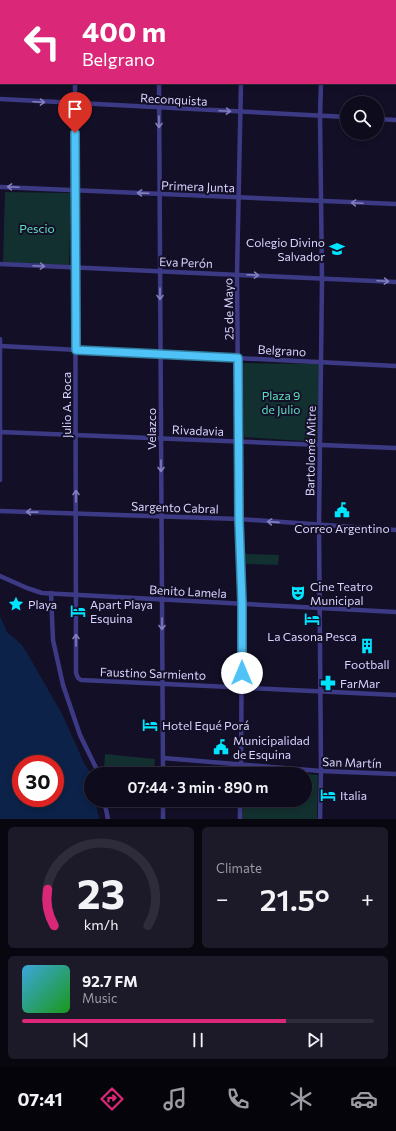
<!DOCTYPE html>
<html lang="en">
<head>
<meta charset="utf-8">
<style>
  body { margin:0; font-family:Commissioner,sans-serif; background:#1c1929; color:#f1f3f6; height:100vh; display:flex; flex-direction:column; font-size:15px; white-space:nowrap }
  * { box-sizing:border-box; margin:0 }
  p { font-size:13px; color:#9b9ba3 }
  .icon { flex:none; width:22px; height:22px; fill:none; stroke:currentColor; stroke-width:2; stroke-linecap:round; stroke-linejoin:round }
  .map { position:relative; height:819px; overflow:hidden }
  .details { display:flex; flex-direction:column; gap:8px; padding:8px; background:#08060f; flex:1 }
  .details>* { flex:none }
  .hud { position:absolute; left:0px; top:0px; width:396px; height:84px; box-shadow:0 2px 6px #0003,0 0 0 1px #2e2b3b; background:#db2777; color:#fff; overflow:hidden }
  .tools { position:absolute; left:340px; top:96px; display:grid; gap:8px }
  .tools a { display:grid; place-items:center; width:44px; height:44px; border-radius:50%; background:#0e0b1c; box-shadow:0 2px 6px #0003,0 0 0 1px #2e2b3b; font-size:20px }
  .speed { position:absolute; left:12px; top:755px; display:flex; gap:8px; font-size:20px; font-weight:700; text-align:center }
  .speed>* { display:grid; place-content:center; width:52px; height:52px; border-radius:50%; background:#0e0b1c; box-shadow:0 2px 6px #0003,0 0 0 1px #2e2b3b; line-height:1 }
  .speed .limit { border:6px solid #d22; background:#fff; color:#111 }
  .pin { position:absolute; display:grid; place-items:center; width:34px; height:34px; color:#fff; margin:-41px -17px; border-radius:50% 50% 50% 0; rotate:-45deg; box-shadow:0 0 4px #0007 }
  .pin .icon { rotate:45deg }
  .me { position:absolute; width:44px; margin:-22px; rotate:0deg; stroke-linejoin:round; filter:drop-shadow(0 0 3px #0008) }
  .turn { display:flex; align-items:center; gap:14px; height:84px; padding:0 16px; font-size:18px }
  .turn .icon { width:52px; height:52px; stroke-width:2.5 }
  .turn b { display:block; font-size:28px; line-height:34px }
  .big { font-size:30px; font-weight:600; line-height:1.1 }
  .details .card { flex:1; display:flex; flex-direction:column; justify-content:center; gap:6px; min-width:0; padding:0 14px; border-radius:6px; background:#1c1929 }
  .details .dial { align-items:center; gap:0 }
  .dial svg { height:104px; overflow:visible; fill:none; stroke:#2e2b3b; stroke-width:7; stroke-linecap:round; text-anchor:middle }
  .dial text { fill:#f1f3f6; stroke:none }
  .song { display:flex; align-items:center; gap:12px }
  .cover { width:48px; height:48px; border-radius:6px; background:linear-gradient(135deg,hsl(200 70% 55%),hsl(120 70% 35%)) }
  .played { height:4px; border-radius:2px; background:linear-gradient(90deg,#db2777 75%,#2e2b3b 75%) }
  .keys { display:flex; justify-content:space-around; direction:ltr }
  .heat { display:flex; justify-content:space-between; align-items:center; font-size:22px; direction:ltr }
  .details .tiles { flex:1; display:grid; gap:8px; grid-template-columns:1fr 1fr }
  .card:last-child { grid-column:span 2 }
  .trip { position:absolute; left:84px; top:767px; width:228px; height:40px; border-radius:20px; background:#0e0b1c; box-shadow:0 2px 6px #0003,0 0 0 1px #2e2b3b; font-weight:600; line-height:40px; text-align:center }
  .tab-bar { display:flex; height:64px; justify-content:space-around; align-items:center; background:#06040b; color:#9b9ba3 }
  .tab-bar .icon { width:28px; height:28px }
  .tab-bar .active { color:#db2777 }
  .tab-bar b { font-size:18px; color:#f1f3f6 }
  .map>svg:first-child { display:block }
  .green { fill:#12302f }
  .water { fill:#0c2248; fill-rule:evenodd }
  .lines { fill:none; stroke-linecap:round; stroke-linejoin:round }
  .minor { stroke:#3d3a85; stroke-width:4.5 }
  .oneway { stroke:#837fbc }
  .route-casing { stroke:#337fa1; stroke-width:10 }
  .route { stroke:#4fc3f7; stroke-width:7 }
  .labels { text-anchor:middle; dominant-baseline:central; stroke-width:4; stroke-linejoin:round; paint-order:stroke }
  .street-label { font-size:12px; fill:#d9d4ff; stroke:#130f26 }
  .park-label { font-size:12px; fill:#5fe0c0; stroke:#130f26 }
  .poi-label { font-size:12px; fill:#d9d4ff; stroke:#130f26; text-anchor:start }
</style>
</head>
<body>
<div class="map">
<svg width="396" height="819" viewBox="0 0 396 819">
  <rect width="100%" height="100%" fill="#130f26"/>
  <g class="green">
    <path d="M5,192L71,193L69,265L3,263Z"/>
    <path d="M243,363L320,364L318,442L244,437Z"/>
    <path d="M245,554L279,555L278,565L246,564Z"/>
    <path d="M105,754L155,759L154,770L104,768Z"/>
    <path d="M243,769L318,775L317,819H242L243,800H305V774H243Z"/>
  </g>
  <path class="water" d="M0,616L7,632L22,645L30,658L62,714L85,765L91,773V800H95L99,819H0ZM21,764H55V798H21Z"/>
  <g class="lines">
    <g class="minor">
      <path d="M75,0V1"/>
      <path d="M158,0V1"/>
      <path d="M322,0V1"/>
      <path d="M243,1V0"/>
      <path d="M0,13H1"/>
      <path d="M395,35H396"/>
      <path d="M75,83L76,673L78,678L81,680L396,695"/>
      <path d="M159,83L163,774"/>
      <path d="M241,83L237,274L239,519L242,603L241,774"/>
      <path d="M0,99L347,117"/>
      <path d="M377,119L396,120"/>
      <path d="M0,187L396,204"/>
      <path d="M0,264L396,282"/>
      <path d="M0,339V480"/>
      <path d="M0,346L396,366"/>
      <path d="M0,432L396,448"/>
      <path d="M0,511L239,519L396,530"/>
      <path d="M0,576L27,588L42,593L396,612"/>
      <path d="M51,593L53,640L63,685L80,735L99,774"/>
      <path d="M163,758L321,771L396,774"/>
      <path d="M104,800L108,819"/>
      <path d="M163,800V819"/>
      <path d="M240,819V800"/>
      <path d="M320,819L321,771L319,525L322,279L320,116L321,83"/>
    </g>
  </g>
  <defs><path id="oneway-shaft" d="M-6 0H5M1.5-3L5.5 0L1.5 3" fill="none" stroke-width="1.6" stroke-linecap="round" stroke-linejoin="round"/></defs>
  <g class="oneway">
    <use href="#oneway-shaft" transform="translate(39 102) rotate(3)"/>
    <use href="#oneway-shaft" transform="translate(225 111) rotate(3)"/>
    <use href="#oneway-shaft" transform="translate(159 122) rotate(90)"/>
    <use href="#oneway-shaft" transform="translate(13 187) rotate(-177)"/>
    <use href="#oneway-shaft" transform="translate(143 193) rotate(-178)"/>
    <use href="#oneway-shaft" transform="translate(357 203) rotate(-177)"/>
    <use href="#oneway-shaft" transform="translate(39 266) rotate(3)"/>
    <use href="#oneway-shaft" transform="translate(253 275) rotate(3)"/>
    <use href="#oneway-shaft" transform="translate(383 281) rotate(3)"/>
    <use href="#oneway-shaft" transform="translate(160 294) rotate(90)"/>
    <use href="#oneway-shaft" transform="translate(161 466) rotate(90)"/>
    <use href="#oneway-shaft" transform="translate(76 496) rotate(-90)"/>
    <use href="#oneway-shaft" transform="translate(32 512) rotate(-179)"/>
    <use href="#oneway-shaft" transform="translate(273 522) rotate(-176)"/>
    <use href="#oneway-shaft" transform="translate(162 624) rotate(90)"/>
    <use href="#oneway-shaft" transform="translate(76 640) rotate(-90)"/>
  </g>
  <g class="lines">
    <g class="route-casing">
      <path id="route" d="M75,133L76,350L238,358L239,520L242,603V673"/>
    </g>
    <use href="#route" class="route"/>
  </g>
  <defs>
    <g id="school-bare" transform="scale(1.2)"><path d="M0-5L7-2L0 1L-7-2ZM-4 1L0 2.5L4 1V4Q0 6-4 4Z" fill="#00e5ff" stroke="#130f26" stroke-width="2.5" paint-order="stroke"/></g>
    <g id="civic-bare" transform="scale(1.2)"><path d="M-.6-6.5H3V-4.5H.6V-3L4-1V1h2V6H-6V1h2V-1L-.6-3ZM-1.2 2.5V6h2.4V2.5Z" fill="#00e5ff" stroke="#130f26" stroke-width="2.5" paint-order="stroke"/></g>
    <g id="theatre-bare" transform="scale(1.2)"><path d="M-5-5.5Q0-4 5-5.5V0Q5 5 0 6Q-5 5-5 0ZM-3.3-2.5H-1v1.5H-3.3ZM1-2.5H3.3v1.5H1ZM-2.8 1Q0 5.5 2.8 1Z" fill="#00e5ff" stroke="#130f26" stroke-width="2.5" paint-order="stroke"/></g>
    <g id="sight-bare" transform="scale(1.2)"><path d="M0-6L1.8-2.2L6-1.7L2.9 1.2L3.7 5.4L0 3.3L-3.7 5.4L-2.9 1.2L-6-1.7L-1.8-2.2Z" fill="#00e5ff" stroke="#130f26" stroke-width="2.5" paint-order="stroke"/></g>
    <g id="hotel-bare" transform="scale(1.2)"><path d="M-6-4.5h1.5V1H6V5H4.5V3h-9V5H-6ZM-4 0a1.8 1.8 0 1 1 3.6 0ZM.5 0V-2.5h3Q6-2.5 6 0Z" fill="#00e5ff" stroke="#130f26" stroke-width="2.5" paint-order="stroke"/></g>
    <g id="building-bare" transform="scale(1.2)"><path d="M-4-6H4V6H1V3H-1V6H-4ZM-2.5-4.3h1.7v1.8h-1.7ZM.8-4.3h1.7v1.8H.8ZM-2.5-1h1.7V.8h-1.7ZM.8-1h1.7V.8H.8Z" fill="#00e5ff" stroke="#130f26" stroke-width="2.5" paint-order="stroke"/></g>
    <g id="pharmacy-bare" transform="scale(1.2)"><path d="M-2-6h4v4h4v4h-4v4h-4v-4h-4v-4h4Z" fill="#00e5ff" stroke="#130f26" stroke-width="2.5" paint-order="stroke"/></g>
  </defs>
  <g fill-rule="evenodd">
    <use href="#school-bare" x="337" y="249"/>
    <use href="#civic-bare" x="342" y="510"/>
    <use href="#theatre-bare" x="298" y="593"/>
    <use href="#sight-bare" x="16" y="604"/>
    <use href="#hotel-bare" x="78" y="611"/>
    <use href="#hotel-bare" x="312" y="619"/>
    <use href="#building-bare" x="367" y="646"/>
    <use href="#pharmacy-bare" x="328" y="683"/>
    <use href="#hotel-bare" x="150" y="725"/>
    <use href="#civic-bare" x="221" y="747"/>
    <use href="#hotel-bare" x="328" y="795"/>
  </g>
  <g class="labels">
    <g class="street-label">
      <text transform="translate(174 99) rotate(3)">Reconquista</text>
      <text transform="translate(198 186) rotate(2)">Primera Junta</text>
      <text transform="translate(186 262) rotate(2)">Eva Perón</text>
      <text transform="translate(228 309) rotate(-91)">25 de Mayo</text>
      <text transform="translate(282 350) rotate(3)">Belgrano</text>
      <text transform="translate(66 405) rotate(-90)">Julio A. Roca</text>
      <text transform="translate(151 429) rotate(-90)">Velazco</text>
      <text transform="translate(198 430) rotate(2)">Rivadavia</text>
      <text transform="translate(310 451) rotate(-89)">Bartolomé Mitre</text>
      <text transform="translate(175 507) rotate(2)">Sargento Cabral</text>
      <text transform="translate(188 591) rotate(3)">Benito Lamela</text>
      <text transform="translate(153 673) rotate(2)">Faustino Sarmiento</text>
      <text transform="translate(352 762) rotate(2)">San Martín</text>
    </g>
    <g class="park-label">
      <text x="37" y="228">Pescio</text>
      <text x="281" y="395">Plaza 9<tspan x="281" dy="14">de Julio</tspan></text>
    </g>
    <g class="poi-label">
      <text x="325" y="242" text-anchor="end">Colegio Divino<tspan x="325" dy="14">Salvador</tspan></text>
      <text x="342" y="528" text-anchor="middle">Correo Argentino</text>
      <text x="310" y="586">Cine Teatro<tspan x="310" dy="14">Municipal</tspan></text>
      <text x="28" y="604">Playa</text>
      <text x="90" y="604">Apart Playa<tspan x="90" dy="14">Esquina</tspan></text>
      <text x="312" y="636" text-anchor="middle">La Casona Pesca</text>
      <text x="367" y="664" text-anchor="middle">Football</text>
      <text x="340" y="683">FarMar</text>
      <text x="162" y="725">Hotel Equé Porá</text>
      <text x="233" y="740">Municipalidad<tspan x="233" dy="14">de Esquina</tspan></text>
      <text x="340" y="795">Italia</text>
    </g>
  </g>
</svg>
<div class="tools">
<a><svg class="icon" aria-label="search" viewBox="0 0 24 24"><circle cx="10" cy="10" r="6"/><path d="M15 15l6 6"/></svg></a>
</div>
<div class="speed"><div class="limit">30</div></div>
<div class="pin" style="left:75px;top:133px;background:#d93025"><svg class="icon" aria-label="arrive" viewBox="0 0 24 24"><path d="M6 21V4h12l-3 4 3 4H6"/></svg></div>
<svg class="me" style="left:242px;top:673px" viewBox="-20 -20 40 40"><circle r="19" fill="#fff"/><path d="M0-13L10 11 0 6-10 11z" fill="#4fc3f7"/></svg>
<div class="trip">07:44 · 3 min · 890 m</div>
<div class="hud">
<div class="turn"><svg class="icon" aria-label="left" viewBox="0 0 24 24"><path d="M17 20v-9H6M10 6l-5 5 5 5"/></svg><div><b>400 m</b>Belgrano</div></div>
</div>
</div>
<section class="details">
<div class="tiles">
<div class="card dial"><svg viewBox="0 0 100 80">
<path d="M14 69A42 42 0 1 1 86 69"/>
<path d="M14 69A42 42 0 0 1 9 41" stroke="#db2777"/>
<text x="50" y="56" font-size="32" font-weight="700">23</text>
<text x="50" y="72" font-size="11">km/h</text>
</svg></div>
<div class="card"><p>Climate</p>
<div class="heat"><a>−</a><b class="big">21.5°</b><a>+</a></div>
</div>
<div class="card">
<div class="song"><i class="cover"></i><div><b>92.7 FM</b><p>Music</p></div></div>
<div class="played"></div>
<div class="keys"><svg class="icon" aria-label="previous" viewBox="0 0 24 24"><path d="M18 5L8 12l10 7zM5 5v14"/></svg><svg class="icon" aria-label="pause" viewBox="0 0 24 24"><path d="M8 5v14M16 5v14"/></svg><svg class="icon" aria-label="next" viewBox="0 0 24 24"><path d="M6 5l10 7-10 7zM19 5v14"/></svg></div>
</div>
</div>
</section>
<nav class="tab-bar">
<b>07:41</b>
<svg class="icon active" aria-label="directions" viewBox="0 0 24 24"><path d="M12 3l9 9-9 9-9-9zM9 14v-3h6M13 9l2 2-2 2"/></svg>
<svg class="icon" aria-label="music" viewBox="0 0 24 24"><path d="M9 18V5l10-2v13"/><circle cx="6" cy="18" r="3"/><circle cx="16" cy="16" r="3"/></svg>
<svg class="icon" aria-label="phone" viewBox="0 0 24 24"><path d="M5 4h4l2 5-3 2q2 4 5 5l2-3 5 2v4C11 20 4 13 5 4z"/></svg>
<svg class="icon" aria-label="climate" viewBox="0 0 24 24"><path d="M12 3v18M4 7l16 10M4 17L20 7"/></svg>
<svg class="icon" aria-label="car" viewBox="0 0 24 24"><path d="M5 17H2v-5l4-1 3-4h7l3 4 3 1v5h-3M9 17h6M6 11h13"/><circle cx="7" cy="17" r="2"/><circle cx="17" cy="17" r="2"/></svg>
</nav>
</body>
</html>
